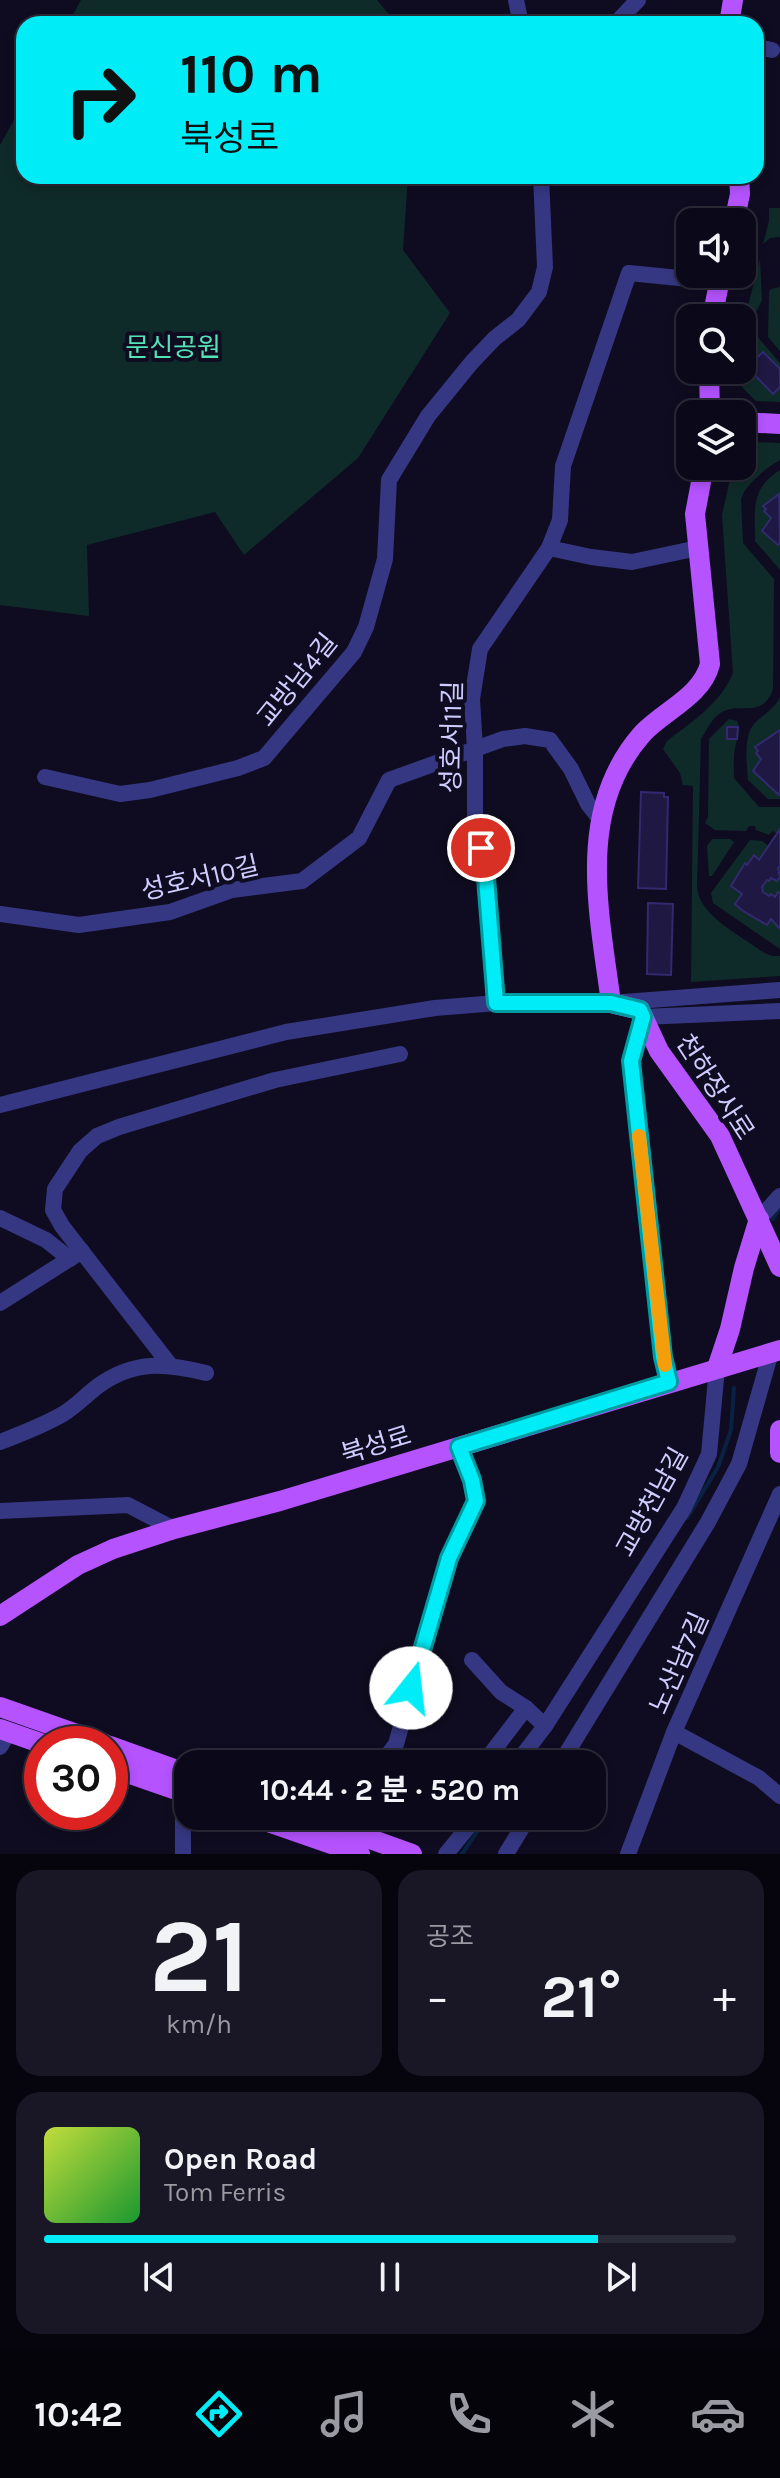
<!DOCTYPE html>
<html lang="ko">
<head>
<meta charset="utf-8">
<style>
  body { margin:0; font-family:Karla,"Noto Sans KR",sans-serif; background:#191726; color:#f1f3f6; height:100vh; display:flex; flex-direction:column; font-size:30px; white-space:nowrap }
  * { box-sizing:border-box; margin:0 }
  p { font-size:26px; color:#9a9aa2 }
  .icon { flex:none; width:44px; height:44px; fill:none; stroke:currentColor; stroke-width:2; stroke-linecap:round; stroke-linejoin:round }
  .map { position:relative; height:1854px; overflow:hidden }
  .sheet { display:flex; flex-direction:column; gap:16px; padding:16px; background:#06050e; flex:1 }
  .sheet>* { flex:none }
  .guide { position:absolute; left:16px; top:16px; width:748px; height:168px; border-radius:24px; box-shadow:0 4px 12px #0003,0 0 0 2px #2b2a38; background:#00edf7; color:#111; overflow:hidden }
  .buttons { position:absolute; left:676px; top:208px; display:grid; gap:16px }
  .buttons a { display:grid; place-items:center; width:80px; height:80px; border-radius:16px; background:#0b0919; box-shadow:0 4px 12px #0003,0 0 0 2px #2b2a38; font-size:40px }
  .speed { position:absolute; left:24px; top:1726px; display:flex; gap:16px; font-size:40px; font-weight:700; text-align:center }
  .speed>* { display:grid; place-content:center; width:104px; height:104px; border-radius:50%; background:#0b0919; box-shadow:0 4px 12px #0003,0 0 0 2px #2b2a38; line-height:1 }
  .speed .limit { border:12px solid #d22; background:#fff; color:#111 }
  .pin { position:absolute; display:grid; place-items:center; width:68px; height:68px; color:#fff; margin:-34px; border:4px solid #fff; border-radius:50%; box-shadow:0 2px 8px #0007 }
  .me { position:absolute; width:88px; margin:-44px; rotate:16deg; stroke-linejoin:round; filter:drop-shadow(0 0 6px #0008) }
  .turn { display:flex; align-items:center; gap:28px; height:168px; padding:0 32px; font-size:36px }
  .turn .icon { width:104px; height:104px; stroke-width:2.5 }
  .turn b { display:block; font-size:56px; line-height:68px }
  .big { font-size:60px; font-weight:700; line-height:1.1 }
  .sheet .card { flex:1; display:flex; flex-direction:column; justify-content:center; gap:12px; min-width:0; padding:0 28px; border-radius:24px; background:#191726 }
  .sheet .dial { align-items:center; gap:0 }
  .dial b { font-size:104px; line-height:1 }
  .song { display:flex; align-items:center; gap:24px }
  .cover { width:96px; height:96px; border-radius:12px; background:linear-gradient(135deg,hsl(70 70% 55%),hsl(130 70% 35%)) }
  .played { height:8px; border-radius:4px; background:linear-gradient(90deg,#00edf7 80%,#2b2a38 80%) }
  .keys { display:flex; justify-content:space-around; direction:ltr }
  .heat { display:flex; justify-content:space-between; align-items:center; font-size:44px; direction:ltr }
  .sheet .tiles { flex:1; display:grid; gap:16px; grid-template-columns:1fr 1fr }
  .card:last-child { grid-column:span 2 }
  .trip { position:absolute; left:174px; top:1750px; width:432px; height:80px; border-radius:24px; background:#0b0919; box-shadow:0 4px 12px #0003,0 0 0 2px #2b2a38; font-weight:700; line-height:80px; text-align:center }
  .tab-bar { display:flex; height:128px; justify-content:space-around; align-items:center; background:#04040a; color:#9a9aa2 }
  .tab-bar .icon { width:56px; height:56px }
  .tab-bar .current { color:#00edf7 }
  .tab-bar b { font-size:36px; color:#f1f3f6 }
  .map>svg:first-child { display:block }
  .green { fill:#0f2b29 }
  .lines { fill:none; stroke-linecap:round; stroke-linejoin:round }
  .stream { stroke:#092243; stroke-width:4 }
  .building { fill:#1e1843; stroke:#332970; stroke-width:2 }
  .minor { stroke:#353782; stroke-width:16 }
  .major { stroke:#b553ff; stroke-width:20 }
  .route-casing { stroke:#009aa1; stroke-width:20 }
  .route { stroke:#00edf7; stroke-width:14 }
  .slow { stroke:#f59e0b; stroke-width:14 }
  .labels { text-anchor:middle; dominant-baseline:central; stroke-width:8; stroke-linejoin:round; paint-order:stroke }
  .park-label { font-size:26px; fill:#54e3b7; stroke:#0f0c21 }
  .street-label { font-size:26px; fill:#cfccff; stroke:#0f0c21 }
</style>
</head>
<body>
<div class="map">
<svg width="780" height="1854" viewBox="0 0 780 1854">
  <rect width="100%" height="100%" fill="#0f0c21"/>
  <g class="green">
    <path d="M81,0H377L397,24H68Z"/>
    <path d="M24,102V176H408L403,250L450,313L358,458L244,555L215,512L87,545L89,616L0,605V145Z"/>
    <path d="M769,208H780V237L770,238L763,244L769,221Z"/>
    <path d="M760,259L762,300L756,312L755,334L780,363V402L756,401L742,387V329Z"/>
    <path d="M780,287V351L768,337L769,292L771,289Z"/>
    <path d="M752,442L780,443V460C767,467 745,485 741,499L743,543L774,579L773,689C763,719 740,702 722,712C712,718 707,729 701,739L697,887C699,916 739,934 761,951L771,956H780V976L691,982L693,786L683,785L680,773L663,749L667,741C693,721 720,704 733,673L722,515L733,466H742V449Z"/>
    <path d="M780,470V570L755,541C755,510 750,489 780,470Z"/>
    <path d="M780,697V799H768L748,780C747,765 743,736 754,724C762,715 775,709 780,697Z"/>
    <path d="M729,719L737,721C742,733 737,737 735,748C733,758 734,769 734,778L759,807H780V836L773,831L769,835L756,830L755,826H749L746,831L715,830L705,823L708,817L709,739Z"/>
    <path d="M712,839H730L734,842L712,876H709L707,846Z"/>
    <path d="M750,840L762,841L780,855V949L713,903L711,893Z"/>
  </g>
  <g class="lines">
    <g class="stream">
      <path d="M773,1219L780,1207"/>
      <path d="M687,1518L718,1467L731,1430L734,1388"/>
      <path d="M462,1854L488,1816"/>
    </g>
  </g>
  <g class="building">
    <path d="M744,334L753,335V348H743Z"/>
    <path d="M763,352L780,369V387L773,394L747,367Z"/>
    <path d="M779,494L780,543L778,545L762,531L771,518L764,511L766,509L763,506Z"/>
    <path d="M727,727H738L737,739H727Z"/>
    <path d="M780,730V794L779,795L753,771L761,759L756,753L758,751L755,747Z"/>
    <path d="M641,792L664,793V797H668L666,889L638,888Z"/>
    <path d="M780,829V866L778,868L780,877L777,881L771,878L769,881L767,880L762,887L763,892L769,896L771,894L775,897L778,892L780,893V929L771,919L767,925L743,911L735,904L742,894L731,886L745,863L747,865L754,855L759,860Z"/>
    <path d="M648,903L673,904L671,975L647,974Z"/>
  </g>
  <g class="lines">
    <g class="minor">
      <path d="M516,0L521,24"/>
      <path d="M615,24L638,0"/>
      <path d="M756,47L772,50"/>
      <path d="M549,548L591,557L632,562L698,548"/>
      <path d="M45,777L120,794L150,790L238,768L264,758L354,652L366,627L385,559L389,480L428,416L472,362L495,338L518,320L539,292L545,267L541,176"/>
      <path d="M0,914L79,925L170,912L232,890L302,881L359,838L389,780L503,739L525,736L550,740L571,769L588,804L600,819"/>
      <path d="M496,1003L486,878L475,819V749L472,699L480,649L549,548L560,520L563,466L629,273L719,282"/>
      <path d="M0,1105L286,1032L435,1008L509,1002L611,1003L780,990"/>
      <path d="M0,1218L46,1240L70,1259"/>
      <path d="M759,1219L780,1196"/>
      <path d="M0,1303L82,1251"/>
      <path d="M170,1365L62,1226L53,1210L55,1189L80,1151L97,1136L119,1127L275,1080L400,1054"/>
      <path d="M669,1382L663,1357L631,1061L643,1017L780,1011"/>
      <path d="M0,1442C21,1434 44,1425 63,1414C76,1406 86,1395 98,1386C134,1360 165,1363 206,1373"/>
      <path d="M0,1511L128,1505L174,1529"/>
      <path d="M472,1660L501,1692L526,1708L545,1726"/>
      <path d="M674,1732L759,1778L780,1796"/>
      <path d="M0,1747L9,1732"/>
      <path d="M381,1764L396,1744L449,1558L476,1501L472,1480L459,1447"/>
      <path d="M483,1764L526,1708"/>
      <path d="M516,1764L545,1726L684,1508L709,1454L717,1368"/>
      <path d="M560,1764L708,1522L739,1464L771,1352"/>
      <path d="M442,1822L446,1816"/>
      <path d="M183,1854V1793"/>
      <path d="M446,1854L477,1816"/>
      <path d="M506,1854L529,1816"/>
      <path d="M628,1854L674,1732L780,1494"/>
    </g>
    <g class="major">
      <path d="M729,24L733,0"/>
      <path d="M734,222L740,194L739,176"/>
      <path d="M712,318L721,274"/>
      <path d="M709,370L710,414"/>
      <path d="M742,422L780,424"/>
      <path d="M704,466L695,514L710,664C702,696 665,710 643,733C575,809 599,911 611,1003L640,1010L659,1051L720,1136L780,1267"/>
      <path d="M717,1368L730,1329L744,1268L759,1219"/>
      <path d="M780,1430V1453"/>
      <path d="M0,1616L78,1565L113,1549L174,1529L280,1501L780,1350"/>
      <path d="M0,1707L105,1744"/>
      <path d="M0,1729L43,1744"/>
      <path d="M110,1746L188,1774"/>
      <path d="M110,1767L188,1794"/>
      <path d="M251,1816L360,1854"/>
      <path d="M306,1816L412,1854"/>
    </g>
  </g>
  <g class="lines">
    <g class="route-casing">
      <path id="route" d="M411,1688L449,1558L476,1501L472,1480L459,1447L669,1382L663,1357L631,1061L643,1017L640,1010L611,1003H496L486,878L481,848"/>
    </g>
    <use href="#route" class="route"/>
    <path class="slow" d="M639,1136L665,1365"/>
  </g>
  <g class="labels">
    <g class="park-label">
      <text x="173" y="347">문신공원</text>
    </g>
    <g class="street-label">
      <text transform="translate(297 680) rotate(-51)">교방남4길</text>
      <text transform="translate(452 737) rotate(-89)">성호서11길</text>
      <text transform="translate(200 878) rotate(-13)">성호서10길</text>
      <text transform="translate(715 1087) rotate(57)">천하장사로</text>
      <text transform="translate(376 1445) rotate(-17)">북성로</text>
      <text transform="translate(652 1502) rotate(-61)">교방천남길</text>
      <text transform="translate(679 1663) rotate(-66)">노산남7길</text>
    </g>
  </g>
</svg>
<div class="buttons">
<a><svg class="icon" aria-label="sound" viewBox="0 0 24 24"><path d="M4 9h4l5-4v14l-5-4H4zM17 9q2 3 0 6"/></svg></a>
<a><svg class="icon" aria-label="search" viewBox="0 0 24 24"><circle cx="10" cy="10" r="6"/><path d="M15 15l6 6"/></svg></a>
<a><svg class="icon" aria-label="layers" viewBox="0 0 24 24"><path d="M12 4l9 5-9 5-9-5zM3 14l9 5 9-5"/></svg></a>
</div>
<div class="speed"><div class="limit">30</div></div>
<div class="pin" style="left:481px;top:848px;background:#d93025"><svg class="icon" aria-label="arrive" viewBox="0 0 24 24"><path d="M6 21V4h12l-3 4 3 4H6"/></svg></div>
<svg class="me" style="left:411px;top:1688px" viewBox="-20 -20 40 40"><circle r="19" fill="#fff"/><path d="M0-13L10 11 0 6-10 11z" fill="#00edf7"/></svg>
<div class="trip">10:44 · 2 분 · 520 m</div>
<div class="guide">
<div class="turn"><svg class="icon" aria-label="right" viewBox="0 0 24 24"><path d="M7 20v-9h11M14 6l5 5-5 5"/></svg><div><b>110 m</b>북성로</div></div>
</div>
</div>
<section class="sheet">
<div class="tiles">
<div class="card dial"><b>21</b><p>km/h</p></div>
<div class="card"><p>공조</p>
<div class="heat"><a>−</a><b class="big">21°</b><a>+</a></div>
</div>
<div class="card">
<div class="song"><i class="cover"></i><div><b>Open Road</b><p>Tom Ferris</p></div></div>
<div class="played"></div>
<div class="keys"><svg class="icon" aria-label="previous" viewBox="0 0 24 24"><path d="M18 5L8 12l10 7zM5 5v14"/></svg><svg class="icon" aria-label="pause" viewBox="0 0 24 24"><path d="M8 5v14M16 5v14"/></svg><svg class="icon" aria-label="next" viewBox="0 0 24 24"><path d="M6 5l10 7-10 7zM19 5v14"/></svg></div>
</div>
</div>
</section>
<nav class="tab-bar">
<b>10:42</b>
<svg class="icon current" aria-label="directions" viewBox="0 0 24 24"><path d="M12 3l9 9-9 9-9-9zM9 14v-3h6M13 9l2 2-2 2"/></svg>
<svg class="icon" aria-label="music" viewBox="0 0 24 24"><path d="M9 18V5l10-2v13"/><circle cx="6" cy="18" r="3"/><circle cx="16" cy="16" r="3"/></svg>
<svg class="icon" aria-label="phone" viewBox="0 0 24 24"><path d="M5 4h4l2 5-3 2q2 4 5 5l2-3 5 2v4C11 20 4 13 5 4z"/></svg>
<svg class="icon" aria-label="climate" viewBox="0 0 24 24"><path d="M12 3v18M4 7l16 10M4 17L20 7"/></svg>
<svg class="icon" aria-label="car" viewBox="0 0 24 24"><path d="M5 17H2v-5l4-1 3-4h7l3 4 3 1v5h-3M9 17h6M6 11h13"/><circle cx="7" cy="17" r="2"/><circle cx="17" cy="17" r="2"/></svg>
</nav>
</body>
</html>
